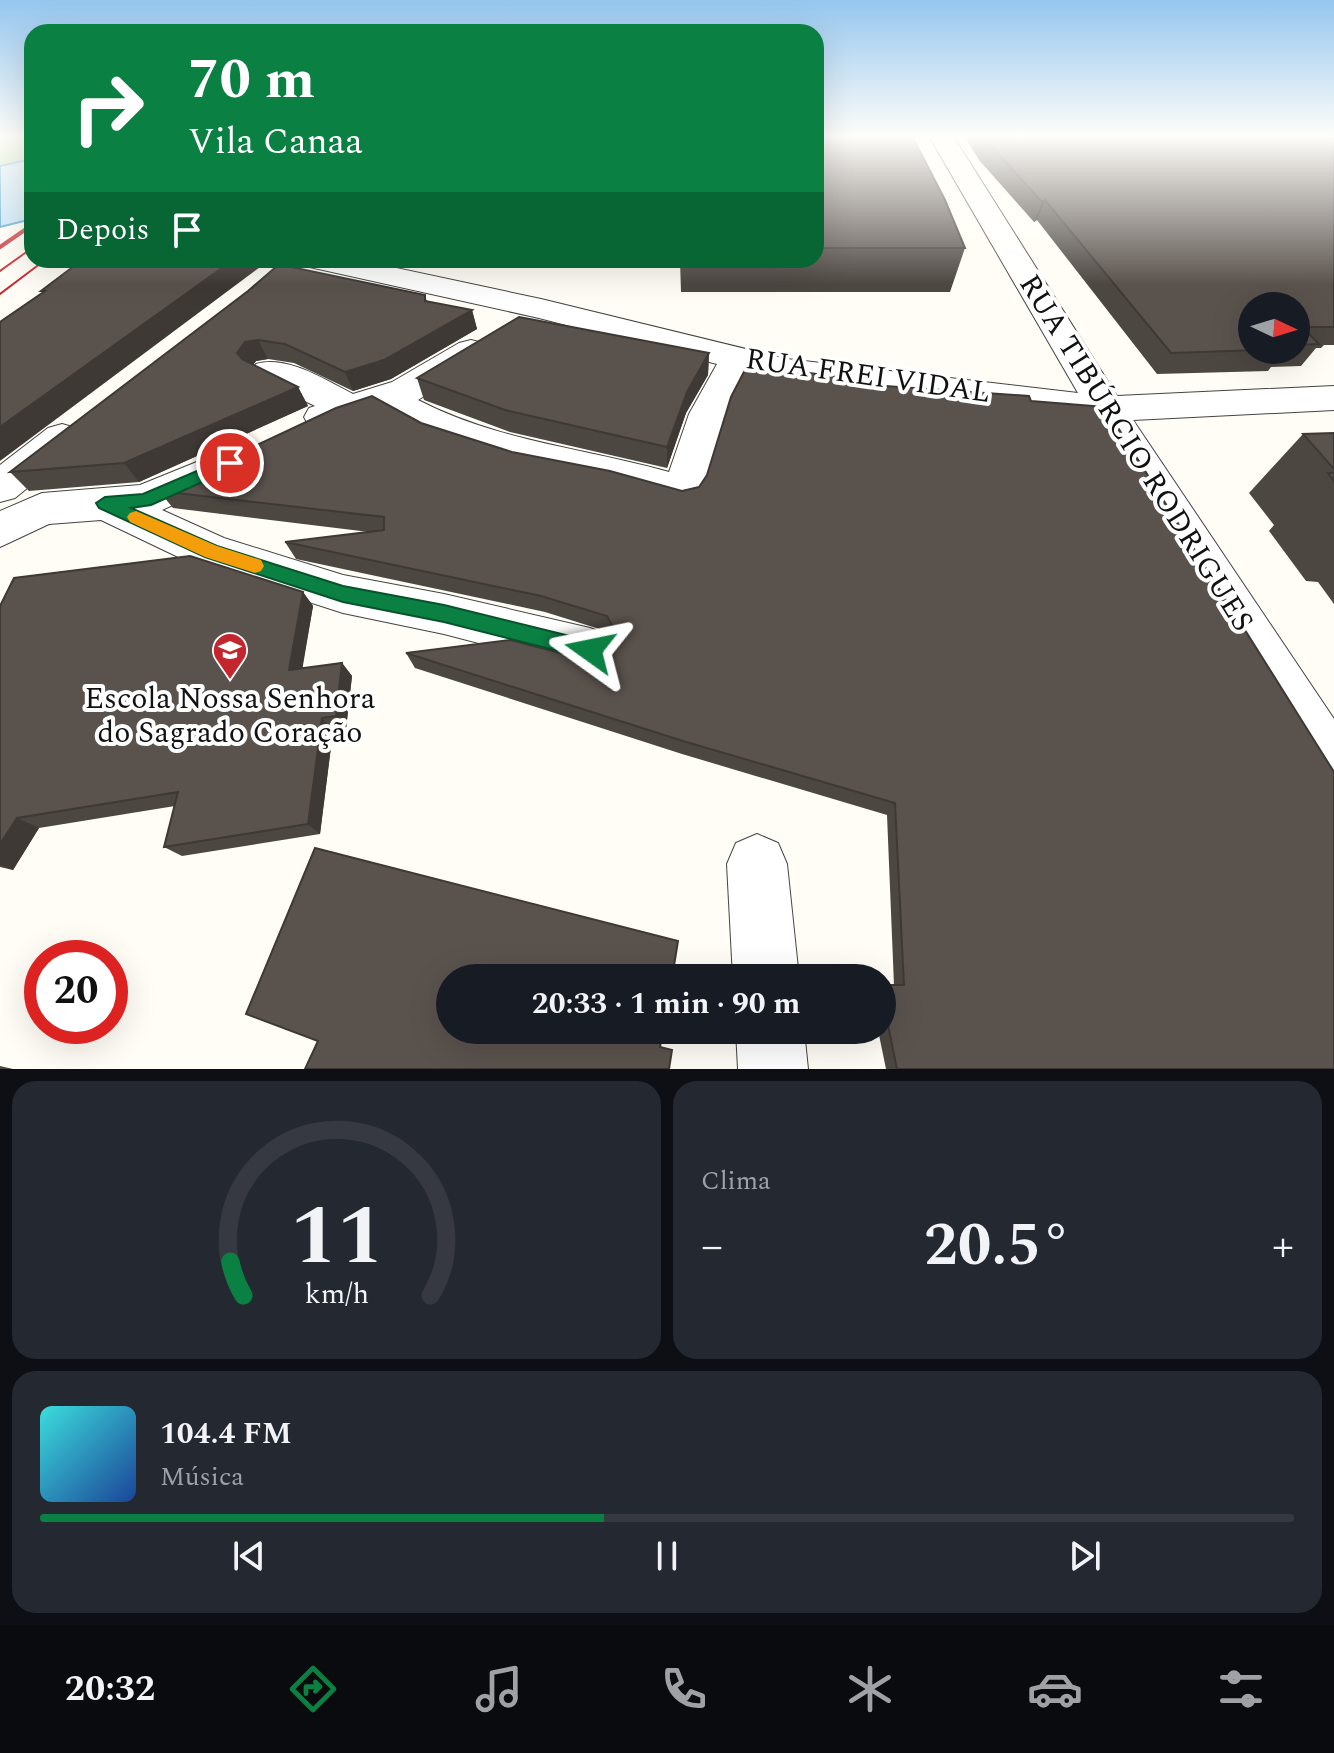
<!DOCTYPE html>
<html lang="pt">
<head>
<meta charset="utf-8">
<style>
  body { margin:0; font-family:Spectral,serif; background:#242831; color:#f1f3f6; height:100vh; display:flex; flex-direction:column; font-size:30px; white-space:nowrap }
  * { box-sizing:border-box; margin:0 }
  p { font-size:26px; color:#9ea1a6 }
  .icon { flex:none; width:44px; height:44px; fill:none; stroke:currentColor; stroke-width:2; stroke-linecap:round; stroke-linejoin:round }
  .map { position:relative; height:1069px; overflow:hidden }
  .details { display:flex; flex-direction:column; gap:12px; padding:12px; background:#0d0f14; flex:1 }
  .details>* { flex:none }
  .top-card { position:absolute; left:24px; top:24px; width:800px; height:244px; border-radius:24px; box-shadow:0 8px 32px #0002; background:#0b8043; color:#fff; overflow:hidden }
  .needle { width:52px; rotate:94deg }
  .buttons { position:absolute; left:1238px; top:292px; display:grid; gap:16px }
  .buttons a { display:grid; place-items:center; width:72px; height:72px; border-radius:50%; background:#171b24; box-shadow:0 8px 32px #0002; font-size:40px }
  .speed { position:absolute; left:24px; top:940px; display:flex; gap:16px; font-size:40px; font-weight:700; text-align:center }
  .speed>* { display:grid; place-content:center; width:104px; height:104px; border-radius:50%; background:#171b24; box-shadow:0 8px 32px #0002; line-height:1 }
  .speed .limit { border:12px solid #d22; background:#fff; color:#111 }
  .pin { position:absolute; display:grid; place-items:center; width:68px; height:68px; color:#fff; margin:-34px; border:4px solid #fff; border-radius:50%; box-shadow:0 2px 8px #0007 }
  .me { position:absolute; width:88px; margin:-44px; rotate:282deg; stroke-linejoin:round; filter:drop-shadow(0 0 6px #0008) }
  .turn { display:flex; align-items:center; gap:28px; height:168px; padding:0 32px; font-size:36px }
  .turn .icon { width:104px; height:104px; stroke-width:2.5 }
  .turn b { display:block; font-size:56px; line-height:68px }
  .then { display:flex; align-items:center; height:76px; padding:0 32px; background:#0003; gap:16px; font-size:30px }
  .big { font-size:60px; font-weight:700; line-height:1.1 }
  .details .card { flex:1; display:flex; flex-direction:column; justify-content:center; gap:12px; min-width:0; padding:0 28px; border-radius:24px; background:#242831 }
  .details .dial { align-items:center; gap:0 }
  .dial svg { height:208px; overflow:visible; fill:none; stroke:#363941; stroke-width:7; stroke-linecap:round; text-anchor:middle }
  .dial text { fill:#f1f3f6; stroke:none }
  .song { display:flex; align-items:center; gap:24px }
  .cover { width:96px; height:96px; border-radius:12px; background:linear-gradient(135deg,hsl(180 70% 55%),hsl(220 70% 35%)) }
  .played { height:8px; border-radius:4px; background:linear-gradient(90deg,#0b8043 45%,#363941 45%) }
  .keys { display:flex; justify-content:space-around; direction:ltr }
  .heat { display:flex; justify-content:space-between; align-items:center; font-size:44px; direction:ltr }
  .details .tiles { flex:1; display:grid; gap:12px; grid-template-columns:1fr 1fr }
  .card:last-child { grid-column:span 2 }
  .trip { position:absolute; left:436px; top:964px; width:460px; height:80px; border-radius:40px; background:#171b24; box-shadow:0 8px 32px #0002; font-weight:700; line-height:80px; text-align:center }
  .dock { display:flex; height:128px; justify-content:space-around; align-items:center; background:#090b0e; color:#9ea1a6 }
  .dock .icon { width:56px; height:56px }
  .dock .selected { color:#0b8043 }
  .dock b { font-size:36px; color:#f1f3f6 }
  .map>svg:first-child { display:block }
  .forest { fill:#b9dc9c }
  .water { fill:#b9e0f7; stroke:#3f96cf; stroke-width:2 }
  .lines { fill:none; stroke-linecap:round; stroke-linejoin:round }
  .minor-casing { stroke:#444; stroke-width:2 }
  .minor { fill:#fff; fill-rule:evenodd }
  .tram { stroke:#c4262e; stroke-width:2 }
  .rail { stroke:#c4262e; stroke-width:4 }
  .wall { fill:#4d4742; fill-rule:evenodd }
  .shaded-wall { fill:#3f3936 }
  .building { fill:#5a524d; stroke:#3f3936; stroke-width:2 }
  .route { fill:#0b8043; stroke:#07532c; stroke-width:2 }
  .slow { fill:#f59e0b }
  .labels { text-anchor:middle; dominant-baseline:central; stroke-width:8; stroke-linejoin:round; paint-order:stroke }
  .street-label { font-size:30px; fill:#111; stroke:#fff }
  .poi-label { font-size:30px; fill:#111; stroke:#fff }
</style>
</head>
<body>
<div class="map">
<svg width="1334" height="1069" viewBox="0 0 1334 1069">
  <rect width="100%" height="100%" fill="#fffdf5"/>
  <path class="forest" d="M0,136H32V159L0,166Z"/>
  <path class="water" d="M32,159V219L0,227V166Z"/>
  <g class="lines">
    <g class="minor-casing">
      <g id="minor">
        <path d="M929,136H953L1117,396L1334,386V410L1133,420L1334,719V794L1314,786L1094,420L787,381L748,372L727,414L703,491L697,502L682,506L612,486L517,467L428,438L381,412L323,430L309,426L304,417L309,408L315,406C300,398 258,383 251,372L256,364C288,355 325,380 353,394L392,382L459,343L471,340L483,343L489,351L483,359L418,400C497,441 583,448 669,472L689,414L717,364L539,318L305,266L301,260H359L541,299L787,359L1078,393Z"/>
        <path d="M62,424L76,428L82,438L76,448L15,498L0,502V465L48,428Z"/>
        <path d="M214,455L228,460L234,470L228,480L162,510L224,538L343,575L444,594L590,628L608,635L615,650L608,665L590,672L444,634L343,613L195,565L101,520L49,524L0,547V511L42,493L140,485Z"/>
        <path d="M757,834L778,843L787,864L799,978H733L727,864L736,843Z"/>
        <path d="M736,1030H804L808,1069H738Z"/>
      </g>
    </g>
    <use href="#minor" class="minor"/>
    <g class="tram">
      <path d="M0,271L32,248"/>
      <path d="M0,294L45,260"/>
    </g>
    <path class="rail" d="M0,247L32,225"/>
  </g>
  <g class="wall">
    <path d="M816,136L965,248L950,292H681L680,260H678H816Z"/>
    <path d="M964,136H1334V345H1324L1321,348H1316L1301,366L1271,367L1268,371L1157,374L1037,220L1034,222L979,160ZM1296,306V350H1252Z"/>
    <path d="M568,260H613L607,268Z"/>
    <path d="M300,269L425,295L427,302L472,310L477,329L391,379L353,391L294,363L268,359L256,361L253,365L298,387L308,406L139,482L29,491L10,472Z"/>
    <path d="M709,353L708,375L686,413L667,468L510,432L424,400L417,378Z"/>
    <path d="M871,385L1334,1069H886L878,1030H882V985H894L887,815L682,754L415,668L406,653L588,660L609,651L613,640L609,632L545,612L296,559L285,542L369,532L173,508L159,491L421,423L512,452L682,491L699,487Z"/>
    <path d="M1334,433V604L1318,582L1306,581L1269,531L1274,525L1249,493L1303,434Z"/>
    <path d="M303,592L313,606L302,668L342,663L352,676L346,729L333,731L320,834L182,856L164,847L175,806L39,828L13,870L0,867V606Z"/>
    <path d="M0,1066L13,1069H0Z"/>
  </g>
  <g class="shaded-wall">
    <path d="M1045,200L1037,220L1034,222L1042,202Z"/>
    <path d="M233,260H262L264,264L0,461V427Z"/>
    <path d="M292,260H297L301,271L291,267Z"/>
    <path d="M607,260H613L607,268Z"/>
    <path d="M472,310L477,329L391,379L353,391L345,372Z"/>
    <path d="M258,340L268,359L256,361L248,372L237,353L245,342Z"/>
    <path d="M709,353L708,375L686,413L667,468V447L687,392Z"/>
    <path d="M298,387L308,406L139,482L124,463Z"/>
    <path d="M303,592L313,606L300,683L289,670Z"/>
    <path d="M342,663L352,676L346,729L336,716Z"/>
    <path d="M322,718L333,731L320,834L308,824Z"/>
    <path d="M17,818L39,828L13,870L0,865V844Z"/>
  </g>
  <g class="building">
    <path d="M816,136H912L945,200L965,248H816Z"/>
    <path d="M982,136H1334V327H1302L1319,344L1296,345V306H1252V350H1259L1171,353L1045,200L1042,202Z"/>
    <path d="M82,260H233L0,427V322L45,291H41Z"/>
    <path d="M284,260H292L291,267L425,295V301L472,310L384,360L345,372L285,344L258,340L245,342L237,353L242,359L298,387L124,463L10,472L248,291Z"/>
    <path d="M519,317L709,353L687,392L667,447L505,410L417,378Z"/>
    <path d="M748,364L870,382L871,385L1029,396L1031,401L1105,407L1334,772V1069H897L882,996V985H904L895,803L683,741L406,653L510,640L588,660L609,651L616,633L607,616L541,596L285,542L384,530V517L159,491L336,408L372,396L421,423L512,452L610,471L682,491L699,487L707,475L731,397Z"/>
    <path d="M1334,433V469L1303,434Z"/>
    <path d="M1328,473H1334V481Z"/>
    <path d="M190,556L303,592L289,670L342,663L336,716L322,718L308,824L164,847L178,792L17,818L0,844V606L14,578Z"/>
    <path d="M315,848L678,941L672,978H450V1030H663L660,1047L672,1050L669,1069H305L318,1041L246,1014Z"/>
  </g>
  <linearGradient id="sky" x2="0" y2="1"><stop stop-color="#95c6ee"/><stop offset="0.48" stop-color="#fffefa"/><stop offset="1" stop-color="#fffefa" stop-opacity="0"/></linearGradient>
  <rect width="1334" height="285" fill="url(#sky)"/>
  <path class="route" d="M230,457L238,463L236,467L151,505L131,508L217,546L343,586L444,605L590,641L597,644L600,650L597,657L590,659L444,622L343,602L205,557L99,508L96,503L105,497L143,494Z"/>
  <path class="slow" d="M136,511L217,546L261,560L264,566L261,571L255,573L205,557L130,522L127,517L130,513Z"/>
  <defs>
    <g id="school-pin" transform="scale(1.8)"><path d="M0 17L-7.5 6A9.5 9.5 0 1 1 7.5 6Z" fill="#c4262e" stroke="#fff"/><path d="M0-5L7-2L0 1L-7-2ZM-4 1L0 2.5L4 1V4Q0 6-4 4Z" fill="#fff"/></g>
  </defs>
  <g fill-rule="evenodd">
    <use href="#school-pin" x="230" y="650"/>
  </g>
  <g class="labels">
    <g class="street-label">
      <text transform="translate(868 376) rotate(8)">RUA FREI VIDAL</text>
      <text transform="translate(1136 453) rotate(58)">RUA TIBÚRCIO RODRIGUES</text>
    </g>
    <g class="poi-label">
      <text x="230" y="699">Escola Nossa Senhora<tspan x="230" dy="34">do Sagrado Coração</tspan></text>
    </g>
  </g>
</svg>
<div class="buttons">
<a><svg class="needle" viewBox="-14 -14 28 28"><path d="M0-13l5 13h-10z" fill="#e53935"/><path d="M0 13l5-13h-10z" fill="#9ea1a6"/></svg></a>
</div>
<div class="speed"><div class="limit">20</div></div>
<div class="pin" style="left:230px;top:463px;background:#d93025"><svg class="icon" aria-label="arrive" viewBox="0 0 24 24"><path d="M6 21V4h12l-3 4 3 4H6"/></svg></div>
<svg class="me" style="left:590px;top:650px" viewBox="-20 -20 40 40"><path d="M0-17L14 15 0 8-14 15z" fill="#0b8043" stroke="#fff" stroke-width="4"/></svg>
<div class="trip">20:33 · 1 min · 90 m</div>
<div class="top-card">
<div class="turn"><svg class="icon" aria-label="right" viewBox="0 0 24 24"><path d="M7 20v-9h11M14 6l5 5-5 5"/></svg><div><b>70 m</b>Vila Canaa</div></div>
<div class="then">Depois<svg class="icon" aria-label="arrive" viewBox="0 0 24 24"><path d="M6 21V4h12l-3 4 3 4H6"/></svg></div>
</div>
</div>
<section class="details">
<div class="tiles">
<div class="card dial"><svg viewBox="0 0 100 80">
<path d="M14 69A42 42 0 1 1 86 69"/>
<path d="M14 69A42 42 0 0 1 9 56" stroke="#0b8043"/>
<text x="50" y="56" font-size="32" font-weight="700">11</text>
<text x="50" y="72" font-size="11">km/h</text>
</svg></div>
<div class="card"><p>Clima</p>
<div class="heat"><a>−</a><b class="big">20.5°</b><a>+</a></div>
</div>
<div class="card">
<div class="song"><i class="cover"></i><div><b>104.4 FM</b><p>Música</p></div></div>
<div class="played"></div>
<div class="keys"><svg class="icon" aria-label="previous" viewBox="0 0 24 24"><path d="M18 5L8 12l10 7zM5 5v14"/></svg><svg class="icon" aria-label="pause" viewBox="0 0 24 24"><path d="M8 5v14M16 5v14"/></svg><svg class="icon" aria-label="next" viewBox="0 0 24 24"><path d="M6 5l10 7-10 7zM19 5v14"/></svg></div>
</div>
</div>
</section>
<nav class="dock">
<b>20:32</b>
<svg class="icon selected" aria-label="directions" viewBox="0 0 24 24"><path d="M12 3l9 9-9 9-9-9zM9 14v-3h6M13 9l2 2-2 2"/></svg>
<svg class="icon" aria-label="music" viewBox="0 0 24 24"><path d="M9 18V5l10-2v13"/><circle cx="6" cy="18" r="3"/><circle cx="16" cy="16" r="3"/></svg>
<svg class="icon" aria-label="phone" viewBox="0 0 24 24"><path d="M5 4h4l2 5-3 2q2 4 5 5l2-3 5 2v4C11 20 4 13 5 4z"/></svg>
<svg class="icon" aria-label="climate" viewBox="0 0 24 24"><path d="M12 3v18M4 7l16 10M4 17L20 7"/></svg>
<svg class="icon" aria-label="car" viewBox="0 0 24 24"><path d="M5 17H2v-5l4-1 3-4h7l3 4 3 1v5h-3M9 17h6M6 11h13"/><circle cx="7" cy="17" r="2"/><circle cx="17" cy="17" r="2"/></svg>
<svg class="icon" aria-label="filters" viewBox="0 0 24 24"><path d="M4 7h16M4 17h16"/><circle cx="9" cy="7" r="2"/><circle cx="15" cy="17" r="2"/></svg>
</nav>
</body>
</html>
